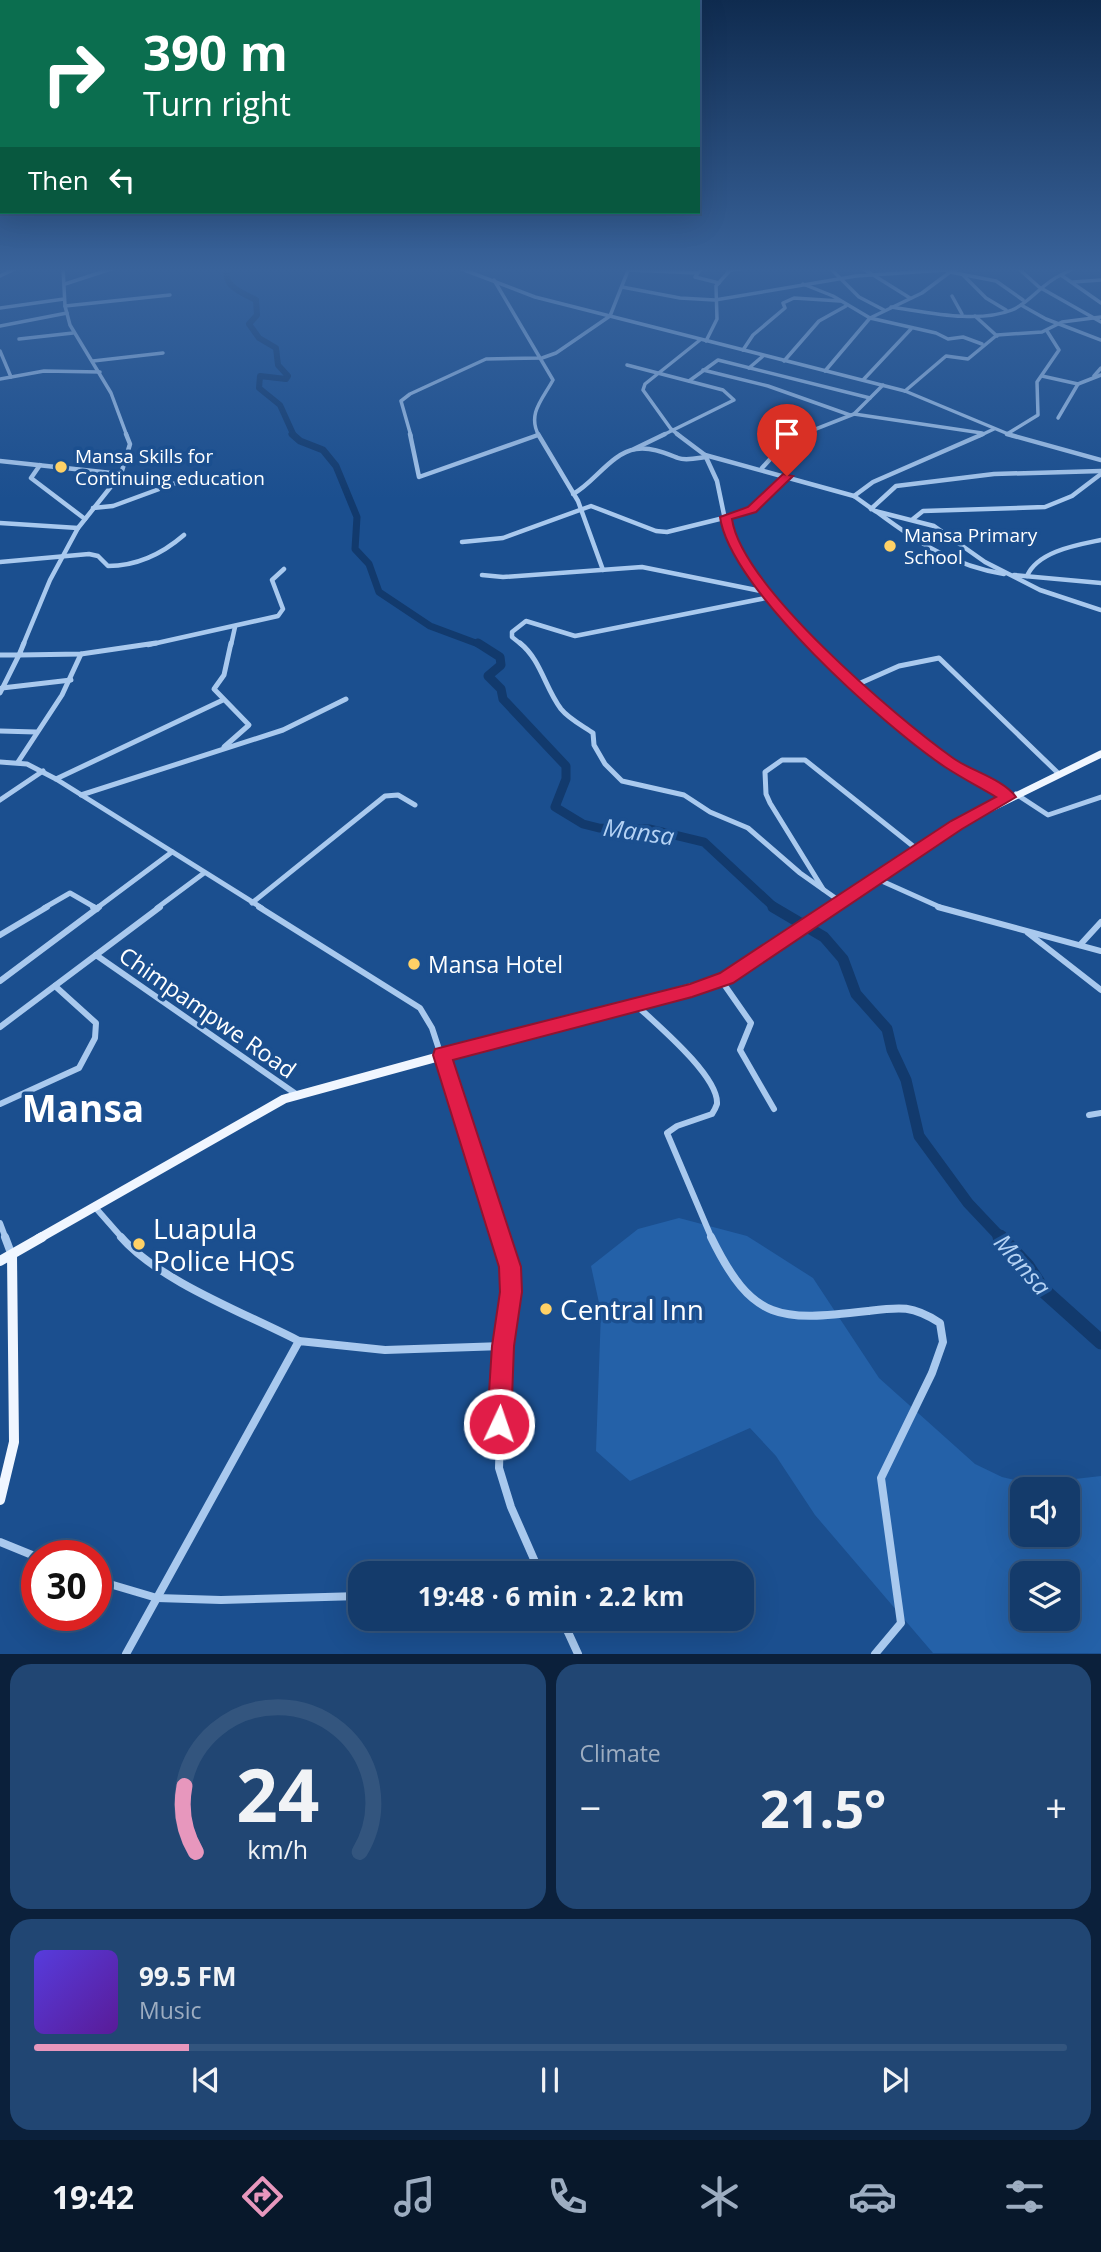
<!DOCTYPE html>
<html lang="en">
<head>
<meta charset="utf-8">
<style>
  body { margin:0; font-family:"Open Sans",sans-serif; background:#214673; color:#f1f3f6; height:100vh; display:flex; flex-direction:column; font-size:26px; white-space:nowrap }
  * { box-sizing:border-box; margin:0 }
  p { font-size:23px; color:#9dadc1 }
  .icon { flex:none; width:38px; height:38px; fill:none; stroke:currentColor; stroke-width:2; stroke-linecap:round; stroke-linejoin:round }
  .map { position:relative; height:1654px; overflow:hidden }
  .side { display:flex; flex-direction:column; gap:10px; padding:10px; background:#0b203b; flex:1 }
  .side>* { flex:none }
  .top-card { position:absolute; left:0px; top:0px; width:700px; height:214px; box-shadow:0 7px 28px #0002,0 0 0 2px #33557e; background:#0b6e4f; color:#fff; overflow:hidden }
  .fabs { position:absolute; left:1010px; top:1477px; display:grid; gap:14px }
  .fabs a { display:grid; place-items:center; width:70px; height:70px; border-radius:14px; background:#143b6b; box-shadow:0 7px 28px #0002,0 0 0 2px #33557e; font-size:35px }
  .speed { position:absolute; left:21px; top:1540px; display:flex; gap:14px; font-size:35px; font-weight:700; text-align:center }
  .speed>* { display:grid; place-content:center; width:91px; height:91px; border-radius:50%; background:#143b6b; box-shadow:0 7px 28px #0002,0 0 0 2px #33557e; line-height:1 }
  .speed .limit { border:10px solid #d22; background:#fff; color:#111 }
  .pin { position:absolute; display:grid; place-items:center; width:60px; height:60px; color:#fff; margin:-72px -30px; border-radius:50% 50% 50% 0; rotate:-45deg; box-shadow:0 0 7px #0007 }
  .pin .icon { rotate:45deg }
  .me { position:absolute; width:77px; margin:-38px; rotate:3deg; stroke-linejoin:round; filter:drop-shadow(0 0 5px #0008) }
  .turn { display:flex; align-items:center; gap:24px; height:147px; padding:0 28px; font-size:32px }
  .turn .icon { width:91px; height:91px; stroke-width:2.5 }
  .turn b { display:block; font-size:49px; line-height:60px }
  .then { display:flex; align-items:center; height:66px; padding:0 28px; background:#0003; gap:14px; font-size:26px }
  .big { font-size:52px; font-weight:700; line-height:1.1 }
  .side .tile { flex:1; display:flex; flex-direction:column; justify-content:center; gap:10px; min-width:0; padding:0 24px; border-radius:21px; background:#214673 }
  .side .dial { align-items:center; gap:0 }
  .dial svg { height:182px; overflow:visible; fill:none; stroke:#33557e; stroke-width:7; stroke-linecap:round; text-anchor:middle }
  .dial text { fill:#f1f3f6; stroke:none }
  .song { display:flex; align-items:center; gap:21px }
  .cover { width:84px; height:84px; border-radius:10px; background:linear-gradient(135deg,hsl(250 70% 55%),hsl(270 70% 35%)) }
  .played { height:7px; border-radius:4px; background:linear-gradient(90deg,#e797bd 15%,#33557e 15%) }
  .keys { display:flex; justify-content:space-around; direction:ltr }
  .heat { display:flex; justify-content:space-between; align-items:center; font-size:38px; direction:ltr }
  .side .tiles { flex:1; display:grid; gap:10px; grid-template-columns:1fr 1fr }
  .tile:last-child { grid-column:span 2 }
  .trip { position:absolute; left:348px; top:1561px; width:406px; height:70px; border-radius:21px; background:#143b6b; box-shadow:0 7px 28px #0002,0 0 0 2px #33557e; font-weight:700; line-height:70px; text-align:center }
  .dock { display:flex; height:112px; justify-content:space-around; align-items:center; background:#08182b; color:#9dadc1 }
  .dock .icon { width:49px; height:49px }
  .dock .selected { color:#e797bd }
  .dock b { font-size:32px; color:#f1f3f6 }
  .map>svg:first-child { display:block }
  .green { fill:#2461a8; fill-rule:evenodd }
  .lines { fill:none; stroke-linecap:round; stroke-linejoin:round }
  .river-far4 { stroke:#123a6d; stroke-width:6 }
  .river-far3 { stroke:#123a6d; stroke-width:7 }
  .river-far2 { stroke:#123a6d; stroke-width:9 }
  .river-far1 { stroke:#123a6d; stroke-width:11 }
  .river { stroke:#123a6d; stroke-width:15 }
  .minor-far4 { stroke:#a9c9ee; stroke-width:3.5 }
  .minor-far3 { stroke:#a9c9ee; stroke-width:4.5 }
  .minor-far2 { stroke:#a9c9ee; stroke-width:5 }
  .minor-far1 { stroke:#a9c9ee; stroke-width:6 }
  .minor { stroke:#a9c9ee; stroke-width:8 }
  .major-far2 { stroke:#f0f6ff; stroke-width:7 }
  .major-far1 { stroke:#f0f6ff; stroke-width:9 }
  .major { stroke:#f0f6ff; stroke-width:10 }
  .route { fill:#e11d48; stroke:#92132f; stroke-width:2 }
  .poi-dot { fill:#ffd166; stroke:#1b4f8f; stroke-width:2.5 }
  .labels { text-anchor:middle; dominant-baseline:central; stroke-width:7; stroke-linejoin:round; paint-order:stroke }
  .far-poi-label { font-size:19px; fill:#fff; stroke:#1b4f8f; text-anchor:start }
  .poi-label { font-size:23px; fill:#fff; stroke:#1b4f8f; text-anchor:start }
  .street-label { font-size:23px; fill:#fff; stroke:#1b4f8f }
  .water-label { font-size:24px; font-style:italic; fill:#b5d3f5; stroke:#1b4f8f }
  .near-poi-label { font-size:28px; fill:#fff; stroke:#1b4f8f; text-anchor:start }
  .near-district-label { font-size:37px; font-weight:bold; fill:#fff; stroke:#1b4f8f }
</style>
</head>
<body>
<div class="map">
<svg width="1101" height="1654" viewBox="0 0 1101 1654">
  <rect width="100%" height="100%" fill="#1b4f8f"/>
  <path class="green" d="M679,1218L747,1236L813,1278L879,1378L975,1464L1002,1477L1031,1484L1101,1476V1653H933L815,1515L776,1456L750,1428L630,1481L596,1451L601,1312L591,1266L638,1229ZM1022,1489H1068V1535H1022ZM1022,1573H1068V1619H1022Z"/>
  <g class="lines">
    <path class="river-far4" d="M227,268C223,287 241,292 256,300L257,315L249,324L259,338L276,348L278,365L288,376L286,379L260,376L259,388L280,405L294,436"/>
    <path class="river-far3" d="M292,434L300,441L323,450L336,466L357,517L355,549L369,564L379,592L430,626L481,645"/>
    <path class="river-far2" d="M478,643L500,657L501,665L488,676L501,689L503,699L566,766V779L555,807L583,824L599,828L650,829L704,842L775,908"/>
    <path class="river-far1" d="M773,907L824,937L843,959L856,994L887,1029L892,1050L906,1080L919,1136L968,1203L1002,1239"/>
    <path class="river" d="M1000,1237L1027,1266L1042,1289L1101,1342"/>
    <g class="minor-far4">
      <path d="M63,268L65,306L70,325L111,393L127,436"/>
      <path d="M459,268L535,297L905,391L1013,436"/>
      <path d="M702,268L695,277L719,283"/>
      <path d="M830,268L859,297L884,310"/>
      <path d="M862,268L910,298"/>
      <path d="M959,268L950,272L996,281L1023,300"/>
      <path d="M1018,268L1039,287L1101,322"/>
      <path d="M629,270L697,273"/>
      <path d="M732,270L747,268"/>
      <path d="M963,275L986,298L1006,310"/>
      <path d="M1061,275L1074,268"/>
      <path d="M0,276L17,268"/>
      <path d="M494,280L553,380C542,400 527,414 539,436"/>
      <path d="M1073,282L1101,280"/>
      <path d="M65,284L114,268"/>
      <path d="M803,284L833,296L870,318L936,333L948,339L963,337L982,344"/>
      <path d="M622,287L680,298L715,300L856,276L946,270"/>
      <path d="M952,296L962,314"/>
      <path d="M1021,305L1046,319L1101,340"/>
      <path d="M65,306L170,295"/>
      <path d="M891,307C927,312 977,324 1012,310C1030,303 1042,283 1061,275L1101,303"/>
      <path d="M0,308L64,299"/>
      <path d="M975,316L997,336"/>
      <path d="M0,326L67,313"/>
      <path d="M19,339L73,333"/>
      <path d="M706,341L717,319L716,286L732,268"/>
      <path d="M743,350L753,335L785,308L783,303L794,298L840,301"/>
      <path d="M0,351L11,377"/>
      <path d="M93,361L163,353"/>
      <path d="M784,361L819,321L846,306"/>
      <path d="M627,365L723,390L734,400L661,436"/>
      <path d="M749,368L763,356"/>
      <path d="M703,370L768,386L850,415"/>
      <path d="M825,371L870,318L922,293L950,272L946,270"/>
      <path d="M1042,376L1078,384L1101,375"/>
      <path d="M1094,376L1101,368"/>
      <path d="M0,379L44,371L100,372"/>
      <path d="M863,380L911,329"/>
      <path d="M689,381L718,360L870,398"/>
      <path d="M905,391L946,356L968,359L997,335L1042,332L1062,322L1101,317"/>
      <path d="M854,414L982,433"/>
      <path d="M1058,418L1078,384"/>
      <path d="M1007,434L1038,415L1037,382L1059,350L1047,331"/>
      <path d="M411,436L401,401L410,394L486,359L542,358L556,353L610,316L629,268"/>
      <path d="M680,436L671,429L643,390L645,384L700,340"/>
      <path d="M798,436L854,414L883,385"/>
      <path d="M979,436L994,429"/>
    </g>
    <g class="minor-far3">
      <path d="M410,434L419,477L538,435"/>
      <path d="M538,434L578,501L603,570"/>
      <path d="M677,434L705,455L717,481L728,534L749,571L815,645"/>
      <path d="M1007,434L1101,460"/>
      <path d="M634,449L665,434"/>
      <path d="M705,455L854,496L875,511L934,526L985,562L1040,590L1101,610"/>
      <path d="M0,461L121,474"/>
      <path d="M40,465L31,478L85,519"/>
      <path d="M762,468L782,446L802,434"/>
      <path d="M573,494C594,483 611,453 636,449C652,447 665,453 678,458C686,461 698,458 706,457"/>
      <path d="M854,496L873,482L983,434"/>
      <path d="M93,508L113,506L181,481"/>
      <path d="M871,509L896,486L994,474L1101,471"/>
      <path d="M877,512C917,542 954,566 1004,574"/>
      <path d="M913,519L923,511L1045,507L1072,496L1101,474"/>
      <path d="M0,523L78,528"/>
      <path d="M462,542L503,538L591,506L656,531L667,532L748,512L787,476"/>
      <path d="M0,562L89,554L98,556L108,566C138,566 162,554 184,535"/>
      <path d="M482,575L503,577L642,567L766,592"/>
      <path d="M1014,575L1101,583"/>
      <path d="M1027,576C1038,551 1077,545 1101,540"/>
      <path d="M23,645L50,580L78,528L121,474L130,444L126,434"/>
      <path d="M148,645L278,616L283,609L272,580L284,569"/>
      <path d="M231,645L235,627"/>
      <path d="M522,645L512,637V632L526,621L575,636L771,597"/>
    </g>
    <g class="minor-far2">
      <path d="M24,643L19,655L81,654L156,643"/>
      <path d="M520,643C541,660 545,688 561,709C569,719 583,726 593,733L594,745L605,764L622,781L684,795L710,812L748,828L800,873L841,902"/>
      <path d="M813,643L925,746L1009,797"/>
      <path d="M0,655H19L0,693"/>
      <path d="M856,685L899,666L939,658L1059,774"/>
      <path d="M2,688L71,680"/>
      <path d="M0,731L36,732"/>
      <path d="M224,747L249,725L214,689L224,675L231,643"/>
      <path d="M0,762L27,764L56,779L262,908"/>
      <path d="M18,762L62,695L81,654"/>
      <path d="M56,779L223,700"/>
      <path d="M1016,794L1048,815L1101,797"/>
      <path d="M81,795L283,730L346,699"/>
      <path d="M0,800L43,771"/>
      <path d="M875,878L942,908"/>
      <path d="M823,889L770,803L766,794L765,772L782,760H805L918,850"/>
      <path d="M252,903L385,796L398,795L415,805"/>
      <path d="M44,908L70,893L96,908"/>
      <path d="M97,908L172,852"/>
      <path d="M157,908L204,873"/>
    </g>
    <g class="minor-far1">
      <path d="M93,907L97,909"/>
      <path d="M259,907L420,1008L432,1028L501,1239"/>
      <path d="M938,907L1101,951"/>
      <path d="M1028,933L1101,990"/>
      <path d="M0,935L47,907"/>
      <path d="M1080,945L1101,922"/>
      <path d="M96,955L160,907"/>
      <path d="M721,980L751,1023L740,1050L774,1109"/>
      <path d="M0,981L99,907"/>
      <path d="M636,1005C655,1023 719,1076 717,1104C716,1107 714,1111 712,1114L677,1126L667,1133L712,1239"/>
      <path d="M0,1027L96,955L296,1094"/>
      <path d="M0,1104L79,1068L95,1038L96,1023L55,986"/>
      <path d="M1089,1115L1101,1113"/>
      <path d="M94,1206L123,1239"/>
      <path d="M0,1223L6,1239"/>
    </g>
    <g class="minor">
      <path d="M5,1237L11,1253"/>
      <path d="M121,1237C159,1281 247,1314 299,1341"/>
      <path d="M500,1237L510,1267L511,1292L503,1346L499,1468L511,1507L540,1573"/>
      <path d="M711,1237C753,1323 780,1321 868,1311C900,1307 912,1305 940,1323L943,1342L932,1373L881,1478L901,1623L875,1654"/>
      <path d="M0,1542L37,1557"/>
      <path d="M96,1580L157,1598L221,1600L360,1596"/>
      <path d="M562,1619L578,1654"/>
      <path d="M126,1654L299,1341L385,1350L503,1346"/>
    </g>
    <path class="major-far2" d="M832,908L957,825L1101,754"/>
    <path class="major-far1" d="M38,1239L284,1099L727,978L834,907"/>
    <g class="major">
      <path d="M0,1261L42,1237"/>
      <path d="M0,1500L14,1442L12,1255"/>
    </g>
  </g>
  <linearGradient id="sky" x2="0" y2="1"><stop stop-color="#0f2b4f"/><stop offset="0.54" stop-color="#39639b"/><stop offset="1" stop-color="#39639b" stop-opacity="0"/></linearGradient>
  <rect width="1101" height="499" fill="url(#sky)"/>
  <path class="route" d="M783,474L793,476L756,512L732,519C742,587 896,717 953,758C971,771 1003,779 1016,797L962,829L733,983L692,997L453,1060L521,1267L522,1292L514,1346L511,1424L507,1433L499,1436L491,1433L487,1424L492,1346L500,1292L499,1267L433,1055L435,1049L690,984L720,973L951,821L996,797C979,787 962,778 945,767C884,726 730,589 720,517L748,507Z"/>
  <g class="poi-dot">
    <circle cx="61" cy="467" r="7"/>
    <circle cx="890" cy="546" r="7"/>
    <circle cx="414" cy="964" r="7"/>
    <circle cx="139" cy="1244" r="7"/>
    <circle cx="546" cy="1309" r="7"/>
  </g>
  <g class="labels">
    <g class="far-poi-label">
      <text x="75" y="456">Mansa Skills for<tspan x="75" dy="22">Continuing education</tspan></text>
      <text x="904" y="535">Mansa Primary<tspan x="904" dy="22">School</tspan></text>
    </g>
    <g class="poi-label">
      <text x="428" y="964">Mansa Hotel</text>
    </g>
    <g class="street-label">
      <text transform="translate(208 1012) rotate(35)">Chimpampwe Road</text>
    </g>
    <g class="water-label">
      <text transform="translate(639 831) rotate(8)">Mansa</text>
      <text transform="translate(1023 1264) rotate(49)">Mansa</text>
    </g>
    <g class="near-poi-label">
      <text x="153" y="1228">Luapula<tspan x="153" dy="32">Police HQS</tspan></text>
      <text x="560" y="1309">Central Inn</text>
    </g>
    <g class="near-district-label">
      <text x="83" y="1107">Mansa</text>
    </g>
  </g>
</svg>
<div class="fabs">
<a><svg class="icon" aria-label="sound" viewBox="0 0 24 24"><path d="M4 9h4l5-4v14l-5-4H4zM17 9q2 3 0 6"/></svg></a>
<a><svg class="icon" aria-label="layers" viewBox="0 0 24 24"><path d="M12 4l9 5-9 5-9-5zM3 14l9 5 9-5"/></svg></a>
</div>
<div class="speed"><div class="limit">30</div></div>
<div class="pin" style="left:787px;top:476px;background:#d93025"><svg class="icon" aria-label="arrive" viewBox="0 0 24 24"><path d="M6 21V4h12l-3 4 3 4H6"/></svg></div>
<svg class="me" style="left:499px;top:1424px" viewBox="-20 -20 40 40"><circle r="17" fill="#e11d48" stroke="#fff" stroke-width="3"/><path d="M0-11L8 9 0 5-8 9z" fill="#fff"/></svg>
<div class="trip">19:48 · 6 min · 2.2 km</div>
<div class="top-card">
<div class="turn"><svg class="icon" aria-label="right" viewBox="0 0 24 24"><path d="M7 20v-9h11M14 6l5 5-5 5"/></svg><div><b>390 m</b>Turn right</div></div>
<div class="then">Then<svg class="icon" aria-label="left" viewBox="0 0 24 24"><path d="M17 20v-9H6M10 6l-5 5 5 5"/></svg></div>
</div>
</div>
<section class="side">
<div class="tiles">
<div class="tile dial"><svg viewBox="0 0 100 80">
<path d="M14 69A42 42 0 1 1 86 69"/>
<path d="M14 69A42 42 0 0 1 9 40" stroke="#e797bd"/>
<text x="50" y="56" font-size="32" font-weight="700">24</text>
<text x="50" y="72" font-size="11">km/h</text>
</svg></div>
<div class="tile"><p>Climate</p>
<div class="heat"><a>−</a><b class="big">21.5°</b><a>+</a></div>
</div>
<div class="tile">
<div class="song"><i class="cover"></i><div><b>99.5 FM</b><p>Music</p></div></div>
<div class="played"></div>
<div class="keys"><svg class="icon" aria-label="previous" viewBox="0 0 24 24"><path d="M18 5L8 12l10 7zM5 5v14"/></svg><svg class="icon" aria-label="pause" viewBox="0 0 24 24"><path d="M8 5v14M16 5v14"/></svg><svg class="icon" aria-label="next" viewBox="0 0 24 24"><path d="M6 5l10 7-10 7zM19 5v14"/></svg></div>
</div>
</div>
</section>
<nav class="dock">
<b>19:42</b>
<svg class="icon selected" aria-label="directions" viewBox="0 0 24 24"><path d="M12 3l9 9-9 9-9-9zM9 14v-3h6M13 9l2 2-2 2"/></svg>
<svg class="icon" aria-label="music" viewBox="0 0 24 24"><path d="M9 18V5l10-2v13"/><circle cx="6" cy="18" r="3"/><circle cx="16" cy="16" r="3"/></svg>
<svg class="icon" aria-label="phone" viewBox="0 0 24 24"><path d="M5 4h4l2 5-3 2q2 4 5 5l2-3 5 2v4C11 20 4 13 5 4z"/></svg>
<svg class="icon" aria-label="climate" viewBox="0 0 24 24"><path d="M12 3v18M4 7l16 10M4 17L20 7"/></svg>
<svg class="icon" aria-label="car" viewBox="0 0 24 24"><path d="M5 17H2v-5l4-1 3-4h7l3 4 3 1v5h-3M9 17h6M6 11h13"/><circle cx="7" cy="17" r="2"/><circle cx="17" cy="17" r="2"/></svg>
<svg class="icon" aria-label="filters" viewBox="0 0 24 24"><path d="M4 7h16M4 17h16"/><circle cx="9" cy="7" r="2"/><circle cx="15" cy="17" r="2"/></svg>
</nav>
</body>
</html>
